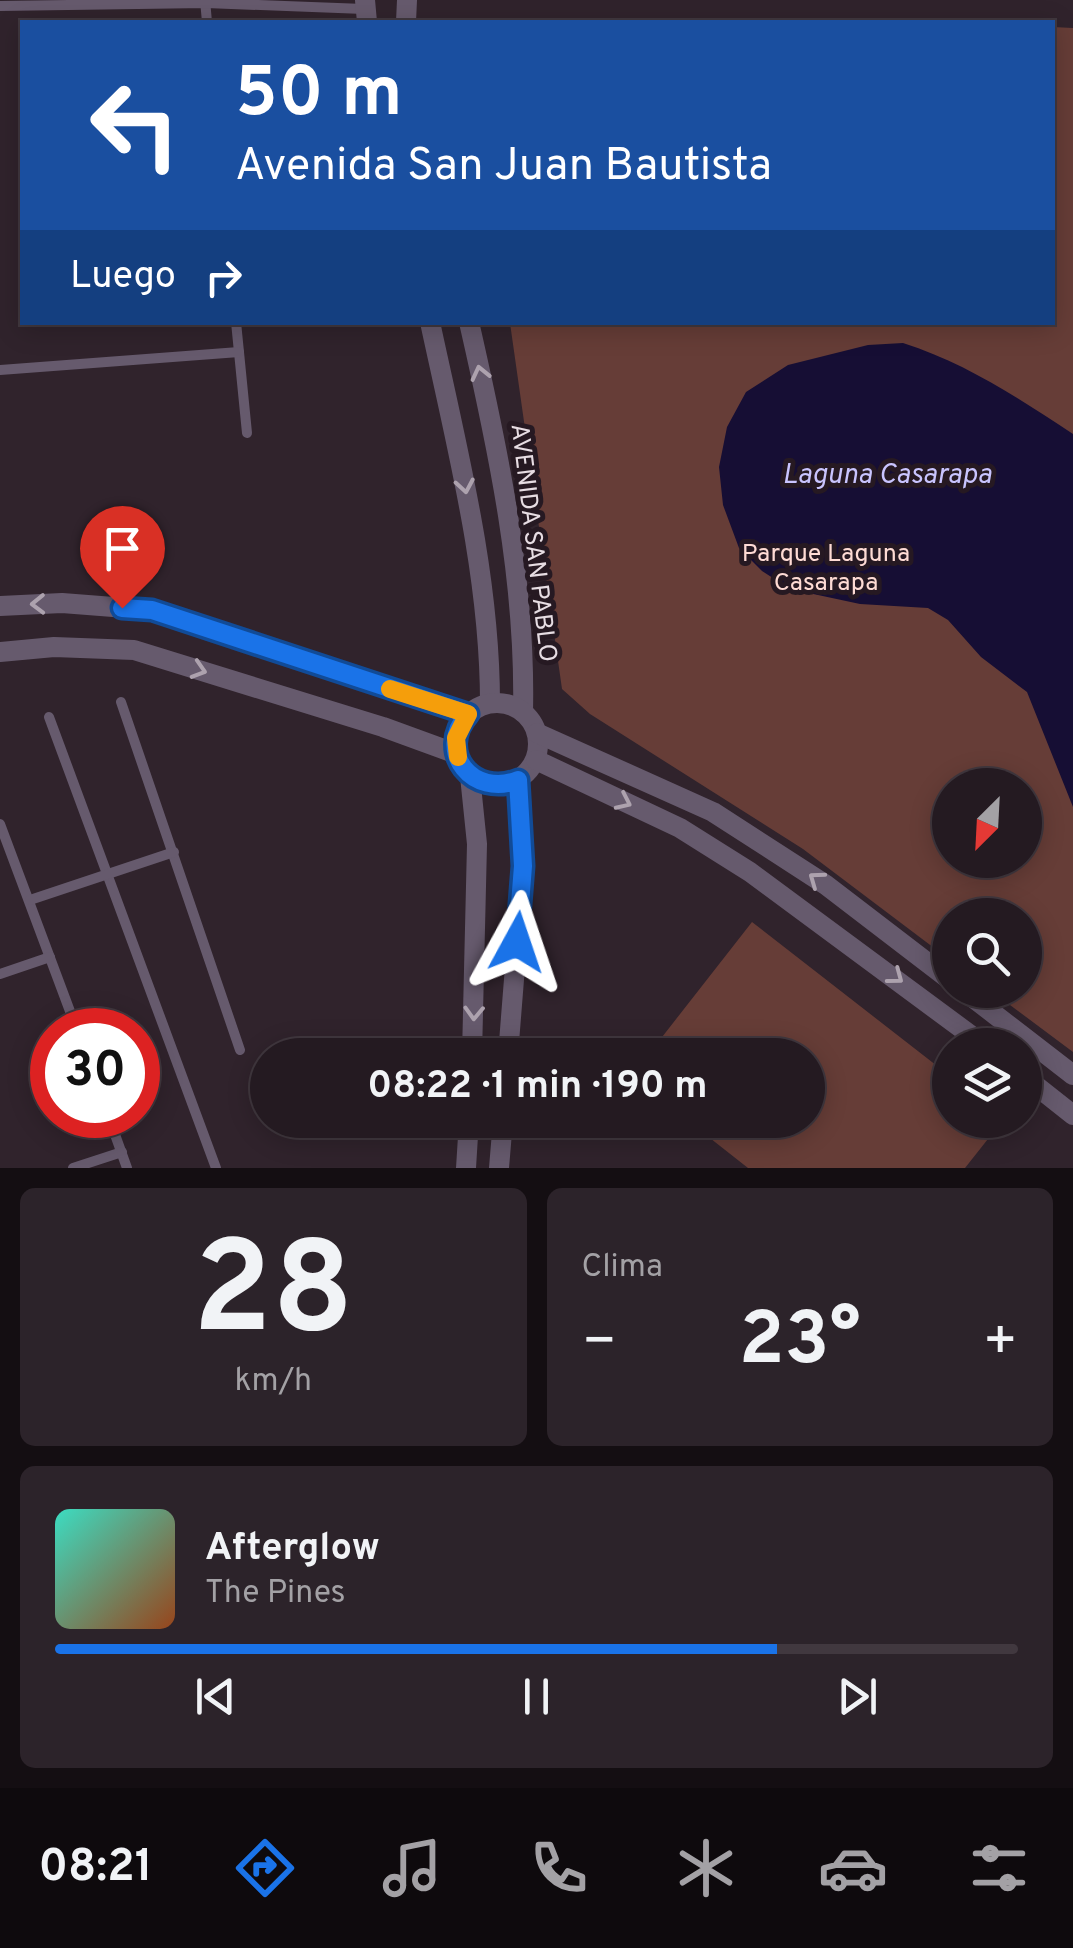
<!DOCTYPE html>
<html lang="es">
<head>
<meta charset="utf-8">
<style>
  body { margin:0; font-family:Overpass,sans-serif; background:#2c232a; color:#f1f3f6; height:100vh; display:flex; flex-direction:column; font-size:38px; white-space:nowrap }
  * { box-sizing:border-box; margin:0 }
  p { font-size:32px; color:#a3a1a5 }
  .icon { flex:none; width:55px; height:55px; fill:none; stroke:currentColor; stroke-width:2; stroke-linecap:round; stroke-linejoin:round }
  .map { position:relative; height:1168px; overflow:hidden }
  .details { display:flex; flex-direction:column; gap:20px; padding:20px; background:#140e12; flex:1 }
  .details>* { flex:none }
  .banner { position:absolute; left:20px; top:20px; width:1035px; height:305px; border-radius:0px; box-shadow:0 5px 25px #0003,0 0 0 2px #41383f; background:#1a4fa0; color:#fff; overflow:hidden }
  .needle { width:65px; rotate:204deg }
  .controls { position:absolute; left:932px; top:768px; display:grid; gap:20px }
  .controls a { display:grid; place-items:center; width:110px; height:110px; border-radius:50%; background:#241a21; box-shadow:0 5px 25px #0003,0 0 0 2px #41383f; font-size:50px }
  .speed { position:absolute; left:30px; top:1008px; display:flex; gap:20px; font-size:50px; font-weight:700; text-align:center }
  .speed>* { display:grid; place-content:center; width:130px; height:130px; border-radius:50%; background:#241a21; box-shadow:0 5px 25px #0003,0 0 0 2px #41383f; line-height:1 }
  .speed .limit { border:15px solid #d22; background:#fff; color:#111 }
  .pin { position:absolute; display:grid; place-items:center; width:85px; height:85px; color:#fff; margin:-102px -42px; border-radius:50% 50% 50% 0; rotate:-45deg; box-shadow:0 0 10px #0007 }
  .pin .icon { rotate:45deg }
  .me { position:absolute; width:110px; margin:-55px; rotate:5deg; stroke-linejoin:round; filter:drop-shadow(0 0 8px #0008) }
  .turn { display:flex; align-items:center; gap:35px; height:210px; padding:0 50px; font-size:45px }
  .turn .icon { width:130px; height:130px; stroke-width:2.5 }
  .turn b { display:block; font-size:70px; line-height:85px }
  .then { display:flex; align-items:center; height:95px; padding:0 50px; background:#0003; gap:20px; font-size:38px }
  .big { font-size:75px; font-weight:700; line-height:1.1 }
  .details .tile { flex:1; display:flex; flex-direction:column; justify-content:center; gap:15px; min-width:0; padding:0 35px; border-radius:15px; background:#2c232a }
  .details .dial { align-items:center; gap:0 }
  .dial b { font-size:130px; line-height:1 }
  .song { display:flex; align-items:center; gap:30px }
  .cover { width:120px; height:120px; border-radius:15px; background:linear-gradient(135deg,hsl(170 70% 55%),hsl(20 70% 35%)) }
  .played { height:10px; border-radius:5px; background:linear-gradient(90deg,#1a73e8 75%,#41383f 75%) }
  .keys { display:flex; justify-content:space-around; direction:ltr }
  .heat { display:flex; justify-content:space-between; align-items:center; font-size:55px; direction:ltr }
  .details .tiles { flex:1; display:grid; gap:20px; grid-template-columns:1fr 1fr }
  .tile:last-child { grid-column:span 2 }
  .trip { position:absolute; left:250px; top:1038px; width:575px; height:100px; border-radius:50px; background:#241a21; box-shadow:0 5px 25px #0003,0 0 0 2px #41383f; font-weight:700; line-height:100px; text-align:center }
  .tabs { display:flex; height:160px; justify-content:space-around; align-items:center; background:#0e0a0d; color:#a3a1a5 }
  .tabs .icon { width:70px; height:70px }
  .tabs .current { color:#1a73e8 }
  .tabs b { font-size:45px; color:#f1f3f6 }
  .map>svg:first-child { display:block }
  .green { fill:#663d37; fill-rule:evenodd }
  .water { fill:#160e34 }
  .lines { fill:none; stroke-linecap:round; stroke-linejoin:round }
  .service { stroke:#665a6d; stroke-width:10 }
  .minor { stroke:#665a6d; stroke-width:20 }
  .oneway { stroke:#ada2ae }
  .route-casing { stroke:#114b97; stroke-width:25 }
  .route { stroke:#1a73e8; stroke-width:18 }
  .slow { stroke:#f59e0b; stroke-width:18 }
  .labels { text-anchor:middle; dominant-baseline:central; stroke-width:10; stroke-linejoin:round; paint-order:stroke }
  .street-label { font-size:25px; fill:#e7dde3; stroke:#261922 }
  .park-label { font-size:25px; fill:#fedbd4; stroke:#261922 }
  .water-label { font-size:28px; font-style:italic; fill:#c9c4fe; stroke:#261922 }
</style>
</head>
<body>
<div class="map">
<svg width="1073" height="1168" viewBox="0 0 1073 1168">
  <rect width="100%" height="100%" fill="#30232c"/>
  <g class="green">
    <path d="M1053,27L1073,28V1052L990,990H1025V915H950V960L803,849L590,714L562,689L510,323L1052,322ZM950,785H1025V860H950Z"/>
    <path d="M752,922L950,1076V1120H1003L965,1168H748L687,1120H808V1055H648Z"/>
  </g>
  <path class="water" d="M903,343C966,363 1018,398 1073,434V807L1027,692L981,657L948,620L928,608L860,604L790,589L762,571L739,548L723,505L719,467L727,427L746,392L788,365L868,345Z"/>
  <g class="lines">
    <g class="service">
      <path d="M205,0L207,22"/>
      <path d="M0,6L206,3L364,9"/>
      <path d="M236,322L247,433"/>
      <path d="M0,370L239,352"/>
      <path d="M121,702L240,1050"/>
      <path d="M49,717L216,1168"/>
      <path d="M0,824L77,1030"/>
      <path d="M30,900L174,852"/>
      <path d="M0,974L50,957"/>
      <path d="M108,1115L127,1168"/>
      <path d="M73,1168L122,1152"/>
    </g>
    <g class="minor">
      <path d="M365,0L367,22"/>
      <path d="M406,22L407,0"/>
      <path d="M430,322C457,448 490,575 490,703"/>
      <path d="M469,322C498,449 526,581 523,712"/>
      <path d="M0,606L62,603L152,610L469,714"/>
      <path d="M0,652L54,647L134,650L383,727L457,754"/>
      <circle cx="497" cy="744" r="41"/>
      <path d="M537,733L713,812L826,885L950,980"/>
      <path d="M536,760L680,828L750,872L984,1045"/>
      <path d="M470,776L477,844L472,1055"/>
      <path d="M963,990L1073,1075"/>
      <path d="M508,1055L523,866L518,780"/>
      <path d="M1025,1077L1073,1115"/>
      <path d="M466,1168L469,1120"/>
      <path d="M499,1168L503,1120"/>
    </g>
  </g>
  <defs><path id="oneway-chevron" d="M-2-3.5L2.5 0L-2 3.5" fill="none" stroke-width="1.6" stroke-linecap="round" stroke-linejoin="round" transform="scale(2.5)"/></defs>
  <g class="oneway">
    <use href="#oneway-chevron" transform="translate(480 373) rotate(-103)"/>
    <use href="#oneway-chevron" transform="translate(465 486) rotate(80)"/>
    <use href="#oneway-chevron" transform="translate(38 604) rotate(179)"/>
    <use href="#oneway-chevron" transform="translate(199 670) rotate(17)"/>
    <use href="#oneway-chevron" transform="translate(624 802) rotate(25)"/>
    <use href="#oneway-chevron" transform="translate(816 879) rotate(-144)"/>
    <use href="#oneway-chevron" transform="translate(896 977) rotate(37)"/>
    <use href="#oneway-chevron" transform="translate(474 1013) rotate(92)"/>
  </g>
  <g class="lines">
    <g class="route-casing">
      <path id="route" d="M122,608L152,610L468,714C435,752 473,798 518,780L523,866L517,942"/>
    </g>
    <use href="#route" class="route"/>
    <path class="slow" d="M390,689L468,714L456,738L458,757"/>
  </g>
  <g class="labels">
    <g class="street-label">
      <text transform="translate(532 543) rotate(83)">AVENIDA SAN PABLO</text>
    </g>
    <g class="park-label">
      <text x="826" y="555">Parque Laguna<tspan x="826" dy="29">Casarapa</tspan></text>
    </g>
    <g class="water-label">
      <text x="887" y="476">Laguna Casarapa</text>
    </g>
  </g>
</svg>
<div class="controls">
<a><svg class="needle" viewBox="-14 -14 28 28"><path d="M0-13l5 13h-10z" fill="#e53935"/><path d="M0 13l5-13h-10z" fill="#a3a1a5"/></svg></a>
<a><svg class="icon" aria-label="search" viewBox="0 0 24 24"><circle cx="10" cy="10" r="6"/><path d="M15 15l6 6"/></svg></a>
<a><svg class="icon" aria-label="layers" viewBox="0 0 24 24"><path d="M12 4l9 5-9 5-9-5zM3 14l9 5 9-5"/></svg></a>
</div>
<div class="speed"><div class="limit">30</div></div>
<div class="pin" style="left:122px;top:608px;background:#d93025"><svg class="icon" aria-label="arrive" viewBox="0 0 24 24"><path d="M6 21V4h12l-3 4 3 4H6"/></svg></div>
<svg class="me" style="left:517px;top:942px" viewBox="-20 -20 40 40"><path d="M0-17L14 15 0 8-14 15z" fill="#1a73e8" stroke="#fff" stroke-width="4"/></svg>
<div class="trip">08:22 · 1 min · 190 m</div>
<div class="banner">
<div class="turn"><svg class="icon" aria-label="left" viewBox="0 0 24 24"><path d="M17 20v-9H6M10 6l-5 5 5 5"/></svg><div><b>50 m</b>Avenida San Juan Bautista</div></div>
<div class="then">Luego<svg class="icon" aria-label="right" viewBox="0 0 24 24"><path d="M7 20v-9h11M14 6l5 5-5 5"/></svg></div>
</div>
</div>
<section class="details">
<div class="tiles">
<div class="tile dial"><b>28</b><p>km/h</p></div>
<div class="tile"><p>Clima</p>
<div class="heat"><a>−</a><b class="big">23°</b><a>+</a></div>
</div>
<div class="tile">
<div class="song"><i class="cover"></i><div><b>Afterglow</b><p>The Pines</p></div></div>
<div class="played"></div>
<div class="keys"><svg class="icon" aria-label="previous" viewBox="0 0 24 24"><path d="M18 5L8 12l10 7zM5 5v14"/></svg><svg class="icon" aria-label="pause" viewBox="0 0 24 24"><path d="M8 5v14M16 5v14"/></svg><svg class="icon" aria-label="next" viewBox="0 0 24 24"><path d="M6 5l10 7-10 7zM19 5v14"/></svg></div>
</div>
</div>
</section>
<nav class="tabs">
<b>08:21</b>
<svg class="icon current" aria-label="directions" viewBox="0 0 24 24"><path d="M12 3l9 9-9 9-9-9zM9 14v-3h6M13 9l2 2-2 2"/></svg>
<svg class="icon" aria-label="music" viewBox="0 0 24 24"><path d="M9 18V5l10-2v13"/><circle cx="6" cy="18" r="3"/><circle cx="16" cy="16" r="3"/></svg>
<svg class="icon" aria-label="phone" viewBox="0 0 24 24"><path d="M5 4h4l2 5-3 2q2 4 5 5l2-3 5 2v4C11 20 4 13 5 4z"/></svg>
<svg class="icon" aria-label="climate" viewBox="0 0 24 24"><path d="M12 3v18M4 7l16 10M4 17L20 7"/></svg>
<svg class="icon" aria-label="car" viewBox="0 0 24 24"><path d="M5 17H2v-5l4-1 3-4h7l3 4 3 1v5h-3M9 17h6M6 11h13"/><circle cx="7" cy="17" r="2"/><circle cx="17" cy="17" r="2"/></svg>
<svg class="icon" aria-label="filters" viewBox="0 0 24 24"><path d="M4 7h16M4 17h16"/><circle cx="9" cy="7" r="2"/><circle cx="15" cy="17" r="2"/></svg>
</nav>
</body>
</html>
